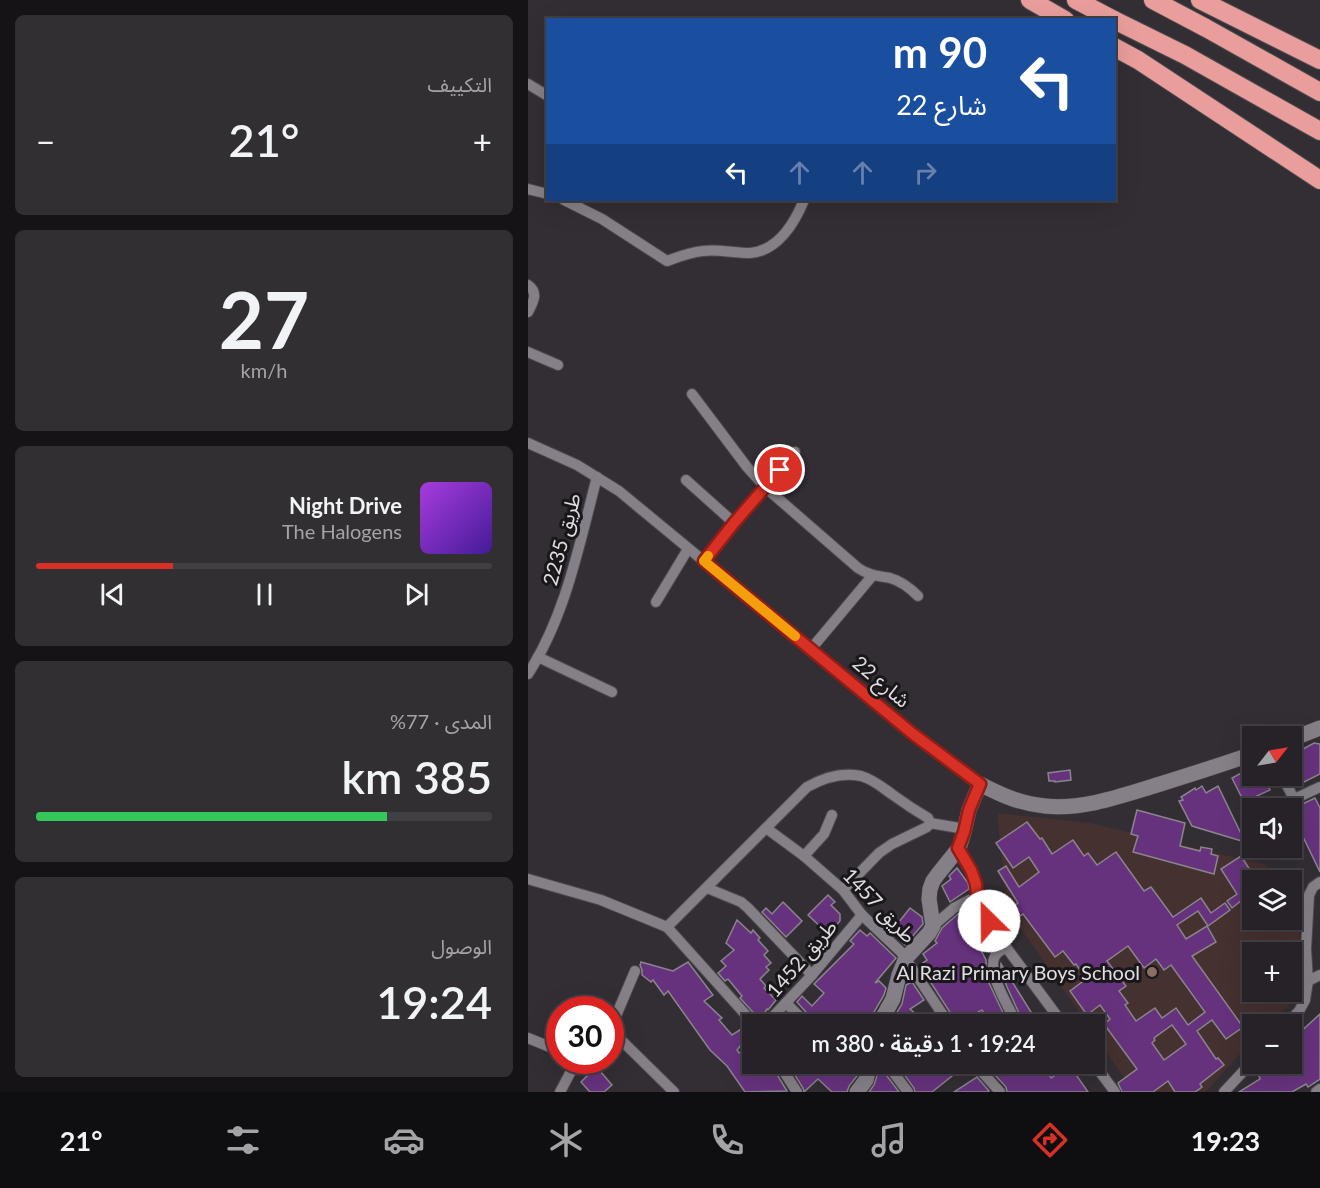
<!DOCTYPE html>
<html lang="ar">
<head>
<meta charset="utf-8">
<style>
  body { margin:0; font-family:Lato,"Noto Sans Arabic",sans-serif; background:#322f33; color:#f1f3f6; direction:rtl; height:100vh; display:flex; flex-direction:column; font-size:22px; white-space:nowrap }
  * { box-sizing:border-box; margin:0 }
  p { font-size:20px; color:#a4a4a7 }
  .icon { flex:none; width:33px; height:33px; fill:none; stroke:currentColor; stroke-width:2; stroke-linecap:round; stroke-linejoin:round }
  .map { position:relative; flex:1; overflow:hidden; direction:ltr }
  .sheet { display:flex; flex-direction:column; gap:15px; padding:15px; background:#151315; width:528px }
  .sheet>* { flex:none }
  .top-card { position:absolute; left:18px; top:18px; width:570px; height:183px; border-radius:0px; box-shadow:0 6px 24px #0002,0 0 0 2px #423f44; direction:rtl; background:#1a4fa0; color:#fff; overflow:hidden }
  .needle { width:39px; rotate:59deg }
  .fabs { position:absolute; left:714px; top:726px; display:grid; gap:12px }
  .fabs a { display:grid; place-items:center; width:60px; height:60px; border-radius:0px; background:#262227; box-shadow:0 6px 24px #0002,0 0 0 2px #423f44; font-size:30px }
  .speed { position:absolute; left:18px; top:996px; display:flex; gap:12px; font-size:30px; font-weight:700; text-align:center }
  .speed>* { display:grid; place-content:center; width:78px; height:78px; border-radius:50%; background:#262227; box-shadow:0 6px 24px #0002,0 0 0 2px #423f44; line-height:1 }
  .speed .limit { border:9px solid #d22; background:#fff; color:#111 }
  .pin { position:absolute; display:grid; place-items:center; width:51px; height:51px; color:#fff; margin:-26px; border:3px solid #fff; border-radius:50%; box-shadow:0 2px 6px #0007 }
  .me { position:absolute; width:66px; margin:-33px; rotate:337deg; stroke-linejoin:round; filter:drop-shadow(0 0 4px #0008) }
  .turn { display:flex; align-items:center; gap:21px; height:126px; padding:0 30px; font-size:27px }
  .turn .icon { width:78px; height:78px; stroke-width:2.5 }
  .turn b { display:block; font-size:42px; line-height:51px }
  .lanes { display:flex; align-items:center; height:57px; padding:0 30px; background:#0003; justify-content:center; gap:30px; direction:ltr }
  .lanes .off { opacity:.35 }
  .big { font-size:45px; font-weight:600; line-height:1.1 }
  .sheet .widget { flex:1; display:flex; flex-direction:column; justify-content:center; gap:9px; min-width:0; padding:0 21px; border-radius:9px; background:#322f33 }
  .sheet .dial { align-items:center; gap:0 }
  .dial b { font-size:78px; line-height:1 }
  .song { display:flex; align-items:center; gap:18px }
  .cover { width:72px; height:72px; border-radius:9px; background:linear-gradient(135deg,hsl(280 70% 55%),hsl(260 70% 35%)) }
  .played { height:6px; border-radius:3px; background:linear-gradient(90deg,#d93025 30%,#423f44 30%) }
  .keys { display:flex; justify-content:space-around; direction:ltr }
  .heat { display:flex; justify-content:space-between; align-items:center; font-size:33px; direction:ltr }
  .charge { height:9px; border-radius:4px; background:linear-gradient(90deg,#34c759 77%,#423f44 0) }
  .trip { position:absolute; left:214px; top:1014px; width:363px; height:60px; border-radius:0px; background:#262227; box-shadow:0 6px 24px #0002,0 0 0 2px #423f44; font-weight:600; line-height:60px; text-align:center; direction:rtl }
  .menu { display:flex; height:96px; justify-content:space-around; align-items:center; background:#0f0e10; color:#a4a4a7 }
  .menu .icon { width:42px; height:42px }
  .menu .selected { color:#d93025 }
  .menu b { font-size:27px; color:#f1f3f6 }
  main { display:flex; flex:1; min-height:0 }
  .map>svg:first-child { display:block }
  .education { fill:#45312f; fill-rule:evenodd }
  .building { fill:#66327d; stroke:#8a858c; stroke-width:1.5; fill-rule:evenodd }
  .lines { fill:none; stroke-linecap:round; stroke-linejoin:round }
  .street-casing { stroke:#4d4a4f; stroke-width:12 }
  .secondary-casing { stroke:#4d4a4f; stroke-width:16 }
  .highway-casing { stroke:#4d4a4f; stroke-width:20 }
  .street { stroke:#858087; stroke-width:10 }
  .secondary { stroke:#858087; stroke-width:15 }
  .highway { stroke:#e99e9b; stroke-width:18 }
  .route-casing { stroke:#8d1f18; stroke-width:15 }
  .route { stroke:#d93025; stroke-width:10 }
  .slow { stroke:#f59e0b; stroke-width:10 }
  .education-dot { fill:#8d6e63; stroke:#191719; stroke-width:2 }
  .labels { text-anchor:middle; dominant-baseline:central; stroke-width:6; stroke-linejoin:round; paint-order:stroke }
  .street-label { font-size:20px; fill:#e0dee2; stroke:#191719 }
  .poi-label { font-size:20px; fill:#e0dee2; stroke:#191719; text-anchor:end }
</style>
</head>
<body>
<main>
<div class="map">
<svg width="792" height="1092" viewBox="0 0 792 1092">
  <rect width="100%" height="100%" fill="#322e34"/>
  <path class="education" d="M469,813L563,823L738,865L750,880H724V920H764V897L771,906V997L740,1024H724V1040L678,1092H606L567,1036V1024H559L479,908ZM724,952H764V992H724Z"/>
  <g class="building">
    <path d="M786,743L792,744V774L770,785L764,772V755Z"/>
    <path d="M542,770L543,780L527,782V781H521L520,773Z"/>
    <path d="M724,770V776H735L742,790L716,802L704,778L715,772L716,775Z"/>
    <path d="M674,786L678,793L690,786L717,842L664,826L651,801L655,800L653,797L667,788L668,790Z"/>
    <path d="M787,798L792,808V872L776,839L773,840L764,822V809Z"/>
    <path d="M609,810L657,823L652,846L672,851L673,847L684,849L683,854L690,856L686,874L605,852L610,836L603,834Z"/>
    <path d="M499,822L512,839L514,838L524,854L545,840L556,856L560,853L569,865L588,852L616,891L623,887L645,917L673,898L683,913L697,903L702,910L680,926L670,911L649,925L658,939L679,926L688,942L664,956L715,1027L698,1039L684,1020L669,1031L688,1059L690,1058L696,1065L672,1084L674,1087L667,1092H647L640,1081L625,1092H594L590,1083L609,1069L576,1024L582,1019L572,1005L559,1015L542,991L558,979L548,964L546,965L535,951L527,957L495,914L492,916L486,906L490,903L470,871L478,866L491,887L511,872L501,857L485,868L468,843ZM600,946L616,968L628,959L636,970L643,965L677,1012L660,1025L648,1008L634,1018L627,1008L608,1021L597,1005L600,1003L591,991L598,986L579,961ZM644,1025L658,1044L636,1060L624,1043L627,1040L626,1038Z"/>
    <path d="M713,856L724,873V892L704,908L699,901L709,894L693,869Z"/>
    <path d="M429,868L440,883L441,889L422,902L414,886L423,879L421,876Z"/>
    <path d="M300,895L307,902L303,905L312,914V921L300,934L280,915Z"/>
    <path d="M255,902L274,921L258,937L234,912L238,908L244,914Z"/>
    <path d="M382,908L394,917L395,924L377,945L356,925L360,921L367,927Z"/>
    <path d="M437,910L442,918L440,920L448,933L445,935L458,960V972L461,983L479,1021L473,1024H462L454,1010L428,1024L427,1020L398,975L402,973L395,963L399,960L395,954L409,943L407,941L414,928L430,914Z"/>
    <path d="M209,920L223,933L225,930L232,938L230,940L240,951L236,955L243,963L238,967L241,970L232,979L238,986L236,988L248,1000L240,1010L239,1009L232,1020L212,998L214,996L200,979L197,981L190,973L198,966L193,961L206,950L198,943Z"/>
    <path d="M332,930L339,936L342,933L368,958L347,983L351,981L358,988L356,995L342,1019L341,1024H286L284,1019L269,1002L274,996L284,1006L296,993L286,984L326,944L322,941Z"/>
    <path d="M113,962L145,971L160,962L185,995L176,1001L194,1018L191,1020L204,1035L218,1026L224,1031L209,1050L211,1053L225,1042V1064H244L245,1068L259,1091L217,1092L199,1066L182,1050L140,991L136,995L125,980L123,982L114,975V970L112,965Z"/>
    <path d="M473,964L508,1020L502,1024H496L479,987L473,970Z"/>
    <path d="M384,982L396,1000L382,1009L400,1024H362L374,1004L378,985Z"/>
    <path d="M792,1014V1079L780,1087L778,1084L764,1092H711L732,1079L729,1069L735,1064H764V1030L769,1035Z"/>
    <path d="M66,1064L84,1085L76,1092H62L53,1082L60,1075L57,1072Z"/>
    <path d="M260,1064H326L331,1068L329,1076L321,1086L319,1092H304L290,1079L276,1092L275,1088Z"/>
    <path d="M373,1064H439L404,1092H387L386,1088L370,1066Z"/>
    <path d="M457,1064H515L523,1078L542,1066L560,1092H479L478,1087Z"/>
    <path d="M353,1070L359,1076L371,1092H341L346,1085L350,1073Z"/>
    <path d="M449,1077L461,1091L459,1092H426Z"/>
  </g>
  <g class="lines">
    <g class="street-casing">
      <g id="street">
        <path d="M0,84L20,96"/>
        <path d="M0,189L20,194"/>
        <path d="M36,200L74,219L139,261C150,257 162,252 175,251C190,249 206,253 222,253C250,251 267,222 276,200"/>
        <path d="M0,285C11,293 5,302 0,312"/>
        <path d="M0,352L30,365"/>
        <path d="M164,394L219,467L238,488L330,568C340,575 350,576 362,578C373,581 382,588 390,596"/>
        <path d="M0,443L49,465L91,491L385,734L452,784"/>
        <path d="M158,480L206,523"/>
        <path d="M176,561C205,524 237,489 267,452"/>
        <path d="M128,602L160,549"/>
        <path d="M283,649L345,575"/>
        <path d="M10,657L84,692"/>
        <path d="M0,674C38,615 51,545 69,477"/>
        <path d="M754,776L766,799"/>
        <path d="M747,808L792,787"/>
        <path d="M721,821L724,819"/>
        <path d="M402,823L437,829"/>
        <path d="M238,828L276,856L315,890L334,915L373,952L421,1024"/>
        <path d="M431,848L443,870L448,884L449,896L461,921L478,947L535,1024"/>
        <path d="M276,856L296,834L304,815"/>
        <path d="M0,879L73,900L139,927L226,1024"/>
        <path d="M179,888L213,902L220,908L284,975"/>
        <path d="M405,926L426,908L449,896"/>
        <path d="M139,927L279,787C295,778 315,772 333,776C345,779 355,788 365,795C376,803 388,811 400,818L402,823L399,827L364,844L351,853L315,890"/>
        <path d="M478,947C474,950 469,952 467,956C458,972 482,1009 489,1024"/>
        <path d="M780,981L792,975"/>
        <path d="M258,1003L279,1024"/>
        <path d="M238,1024L284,975L334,915"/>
        <path d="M515,1024L528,1015"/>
        <path d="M759,1024L771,1011L777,1000L780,981L778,949L781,895L785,887L792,882"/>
        <path d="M82,1030L107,971"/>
        <path d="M82,1033L88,1035L146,1092"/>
        <path d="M0,1038L32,1051"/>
        <path d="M251,1064L269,1092"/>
        <path d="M359,1064L380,1092"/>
        <path d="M447,1064L472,1092"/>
        <path d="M566,1064L587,1092"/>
        <path d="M32,1092L49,1060"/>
        <path d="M696,1092L724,1062"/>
        <path d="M788,1092L792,1089"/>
      </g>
    </g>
    <g class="secondary-casing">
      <g id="secondary">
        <path d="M764,739L792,728"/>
        <path d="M351,1024L365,999L371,975L378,958L401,933L405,926L401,899L402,889L405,881L410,874L431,848L436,832L441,810L452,784C473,795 493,804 517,806C555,810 593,796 629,785C661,775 693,765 724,754"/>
        <path d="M329,1092L338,1080L342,1064"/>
      </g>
    </g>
    <g class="highway-casing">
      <g id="highway">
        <path d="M502,0L537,20"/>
        <path d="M548,0L586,20"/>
        <path d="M625,0L678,28L792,92"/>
        <path d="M672,0L792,60"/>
        <path d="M586,20L657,55L792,131"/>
        <path d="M586,47L610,60L792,180"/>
      </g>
    </g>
    <use href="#street" class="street"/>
    <use href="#secondary" class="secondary"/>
    <use href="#highway" class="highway"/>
  </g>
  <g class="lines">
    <g class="route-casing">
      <path id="route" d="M252,470L206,523L176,561L385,734L452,784L441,810L436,832L430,848L443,870L448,884L449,896L461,921"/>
    </g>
    <use href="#route" class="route"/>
    <path class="slow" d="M180,556L176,561L267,636"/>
  </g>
  <circle class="education-dot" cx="624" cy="972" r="6"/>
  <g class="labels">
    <g class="street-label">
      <text transform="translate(33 539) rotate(-75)">طريق 2235</text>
      <text transform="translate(354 681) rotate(40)">شارع 22</text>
      <text transform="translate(352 905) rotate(46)">طريق 1457</text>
      <text transform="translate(273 958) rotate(-49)">طريق 1452</text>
    </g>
    <g class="poi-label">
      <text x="612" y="972">Al Razi Primary Boys School</text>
    </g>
  </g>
</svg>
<div class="fabs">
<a><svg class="needle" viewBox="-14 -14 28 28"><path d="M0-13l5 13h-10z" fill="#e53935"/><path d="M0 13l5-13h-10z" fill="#a4a4a7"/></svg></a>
<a><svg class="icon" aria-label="sound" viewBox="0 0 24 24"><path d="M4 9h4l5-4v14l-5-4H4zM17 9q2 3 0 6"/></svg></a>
<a><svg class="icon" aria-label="layers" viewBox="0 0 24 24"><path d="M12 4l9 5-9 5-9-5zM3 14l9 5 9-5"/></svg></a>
<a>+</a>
<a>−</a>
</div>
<div class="speed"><div class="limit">30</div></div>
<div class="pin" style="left:252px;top:470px;background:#d93025"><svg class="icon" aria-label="arrive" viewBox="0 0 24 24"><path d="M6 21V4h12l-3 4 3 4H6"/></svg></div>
<svg class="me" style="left:461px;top:921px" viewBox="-20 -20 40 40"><circle r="19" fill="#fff"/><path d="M0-13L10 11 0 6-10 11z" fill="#d93025"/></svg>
<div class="trip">19:24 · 1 دقيقة · 380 m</div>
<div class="top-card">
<div class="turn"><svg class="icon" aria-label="left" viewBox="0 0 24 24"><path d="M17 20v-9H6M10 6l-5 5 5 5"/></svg><div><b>90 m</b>شارع 22</div></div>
<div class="lanes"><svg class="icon" aria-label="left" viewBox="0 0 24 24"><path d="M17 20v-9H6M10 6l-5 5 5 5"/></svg><svg class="icon off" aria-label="ahead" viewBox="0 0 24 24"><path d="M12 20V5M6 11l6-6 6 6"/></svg><svg class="icon off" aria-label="ahead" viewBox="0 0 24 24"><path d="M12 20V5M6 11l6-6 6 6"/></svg><svg class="icon off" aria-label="right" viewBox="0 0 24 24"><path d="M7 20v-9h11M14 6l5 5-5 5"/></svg></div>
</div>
</div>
<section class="sheet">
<div class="widget"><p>التكييف</p>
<div class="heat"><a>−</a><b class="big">21°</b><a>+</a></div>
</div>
<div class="widget dial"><b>27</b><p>km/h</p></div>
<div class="widget">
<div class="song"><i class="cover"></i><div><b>Night Drive</b><p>The Halogens</p></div></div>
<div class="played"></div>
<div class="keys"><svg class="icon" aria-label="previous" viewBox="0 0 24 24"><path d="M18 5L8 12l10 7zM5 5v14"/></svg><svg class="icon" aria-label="pause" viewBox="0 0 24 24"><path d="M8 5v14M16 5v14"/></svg><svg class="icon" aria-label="next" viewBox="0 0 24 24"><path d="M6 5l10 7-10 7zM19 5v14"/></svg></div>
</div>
<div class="widget"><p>المدى · 77%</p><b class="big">385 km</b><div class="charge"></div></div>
<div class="widget"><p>الوصول</p><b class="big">19:24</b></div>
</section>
</main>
<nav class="menu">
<b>19:23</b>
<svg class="icon selected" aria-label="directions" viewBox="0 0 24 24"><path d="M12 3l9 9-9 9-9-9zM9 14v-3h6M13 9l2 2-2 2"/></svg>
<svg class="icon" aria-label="music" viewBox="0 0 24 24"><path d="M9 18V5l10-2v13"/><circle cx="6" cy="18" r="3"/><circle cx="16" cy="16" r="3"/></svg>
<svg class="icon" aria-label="phone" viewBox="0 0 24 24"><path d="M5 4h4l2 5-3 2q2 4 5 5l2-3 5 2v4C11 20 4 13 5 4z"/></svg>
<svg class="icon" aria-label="climate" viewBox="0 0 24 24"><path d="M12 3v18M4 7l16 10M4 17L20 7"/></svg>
<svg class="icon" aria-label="car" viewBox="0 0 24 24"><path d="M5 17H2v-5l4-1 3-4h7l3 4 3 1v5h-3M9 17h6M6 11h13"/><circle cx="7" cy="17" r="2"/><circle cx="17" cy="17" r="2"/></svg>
<svg class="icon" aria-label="filters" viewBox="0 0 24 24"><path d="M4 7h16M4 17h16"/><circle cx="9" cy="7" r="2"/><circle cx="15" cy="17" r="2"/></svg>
<b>21°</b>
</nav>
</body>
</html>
